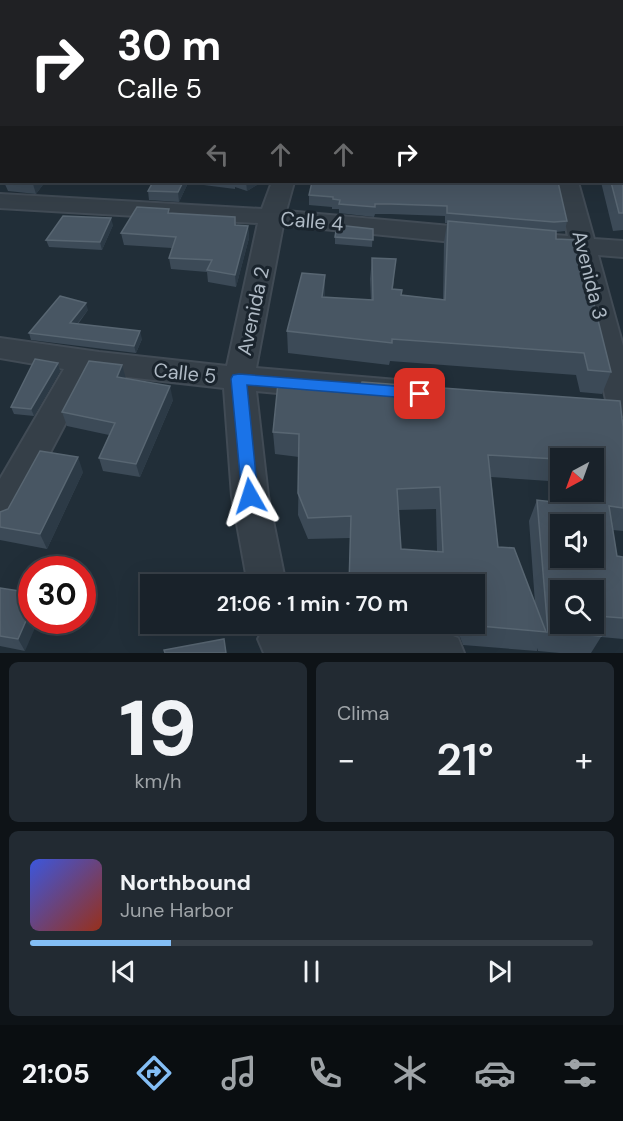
<!DOCTYPE html>
<html lang="es">
<head>
<meta charset="utf-8">
<style>
  body { margin:0; font-family:"DM Sans",sans-serif; background:#222a32; color:#f1f3f6; height:100vh; display:flex; flex-direction:column; font-size:22px; white-space:nowrap }
  * { box-sizing:border-box; margin:0 }
  p { font-size:20px; color:#9fa4a8 }
  .icon { flex:none; width:33px; height:33px; fill:none; stroke:currentColor; stroke-width:2; stroke-linecap:round; stroke-linejoin:round }
  .map { position:relative; height:653px; overflow:hidden }
  .sheet { display:flex; flex-direction:column; gap:9px; padding:9px; background:#0e1317; flex:1 }
  .sheet>* { flex:none }
  .guide { position:absolute; left:0px; top:0px; width:624px; height:183px; box-shadow:0 6px 24px #0002,0 0 0 2px #373f47; background:#202124; color:#fff; overflow:hidden }
  .needle { width:39px; rotate:221deg }
  .fabs { position:absolute; left:550px; top:448px; display:grid; gap:12px }
  .fabs a { display:grid; place-items:center; width:54px; height:54px; border-radius:0px; background:#19222a; box-shadow:0 6px 24px #0002,0 0 0 2px #373f47; font-size:30px }
  .speed { position:absolute; left:18px; top:556px; display:flex; gap:12px; font-size:30px; font-weight:700; text-align:center }
  .speed>* { display:grid; place-content:center; width:78px; height:78px; border-radius:50%; background:#19222a; box-shadow:0 6px 24px #0002,0 0 0 2px #373f47; line-height:1 }
  .speed .limit { border:9px solid #d22; background:#fff; color:#111 }
  .pin { position:absolute; display:grid; place-items:center; width:51px; height:51px; color:#fff; margin:-26px; border-radius:12px; box-shadow:0 3px 9px #0006 }
  .me { position:absolute; width:66px; margin:-33px; rotate:354deg; stroke-linejoin:round; filter:drop-shadow(0 0 4px #0008) }
  .turn { display:flex; align-items:center; gap:21px; height:126px; padding:0 18px; font-size:27px }
  .turn .icon { width:78px; height:78px; stroke-width:2.5 }
  .turn b { display:block; font-size:42px; line-height:51px }
  .lanes { display:flex; align-items:center; height:57px; padding:0 18px; background:#0003; justify-content:center; gap:30px; direction:ltr }
  .lanes .off { opacity:.35 }
  .big { font-size:45px; font-weight:600; line-height:1.1 }
  .sheet .widget { flex:1; display:flex; flex-direction:column; justify-content:center; gap:9px; min-width:0; padding:0 21px; border-radius:9px; background:#222a32 }
  .sheet .dial { align-items:center; gap:0 }
  .dial b { font-size:78px; line-height:1 }
  .song { display:flex; align-items:center; gap:18px }
  .cover { width:72px; height:72px; border-radius:9px; background:linear-gradient(135deg,hsl(230 70% 55%),hsl(10 70% 35%)) }
  .played { height:6px; border-radius:3px; background:linear-gradient(90deg,#84bef5 25%,#373f47 25%) }
  .keys { display:flex; justify-content:space-around; direction:ltr }
  .heat { display:flex; justify-content:space-between; align-items:center; font-size:33px; direction:ltr }
  .sheet .tiles { flex:1; display:grid; gap:9px; grid-template-columns:1fr 1fr }
  .widget:last-child { grid-column:span 2 }
  .trip { position:absolute; left:140px; top:574px; width:345px; height:60px; border-radius:0px; background:#19222a; box-shadow:0 6px 24px #0002,0 0 0 2px #373f47; font-weight:600; line-height:60px; text-align:center }
  .dock { display:flex; height:96px; justify-content:space-around; align-items:center; background:#0a0e11; color:#9fa4a8 }
  .dock .icon { width:42px; height:42px }
  .dock .active { color:#84bef5 }
  .dock b { font-size:27px; color:#f1f3f6 }
  .map>svg:first-child { display:block }
  .lines { fill:none; stroke-linecap:round; stroke-linejoin:round }
  .street-casing { stroke:#414b55; stroke-width:4 }
  .secondary-casing { stroke:#414b55; stroke-width:3 }
  .street { fill:#353f48; fill-rule:evenodd }
  .secondary { fill:#434f5b; fill-rule:evenodd }
  .wall { fill:#3c4a57; fill-rule:evenodd }
  .shaded-wall { fill:#2c3a46 }
  .building { fill:#485663; stroke:#586672; stroke-width:1.5; fill-rule:evenodd }
  .route { fill:#1a73e8; stroke:#114b97; stroke-width:1.5 }
  .labels { text-anchor:middle; dominant-baseline:central; stroke-width:6; stroke-linejoin:round; paint-order:stroke }
  .street-label { font-size:20px; fill:#afbac5; stroke:#1a242d }
</style>
</head>
<body>
<div class="map">
<svg width="623" height="653" viewBox="0 0 623 653">
  <rect width="100%" height="100%" fill="#212e38"/>
  <g class="lines">
    <g class="street-casing">
      <g id="street">
        <path d="M118,0H135L117,2Z"/>
        <path d="M316,0H332L315,2Z"/>
        <path d="M517,0H533L534,2H518Z"/>
        <path d="M272,182H294L286,211L483,229L492,232L496,237L492,242L483,245L283,225L256,368L397,380L408,384L413,392L408,400L397,404L256,391L268,496L286,585H248L232,496L224,388L92,373L13,523L0,527V479L64,369L0,358V338L99,352L227,366L258,223L0,208V194L262,209Z"/>
        <path d="M556,182H578L594,239L623,241V257L598,255L623,346V416L612,413L607,404L572,252L532,247L528,242L532,237L541,234L568,236Z"/>
        <path d="M266,624H339L443,632L458,638L464,653H264L258,639Z"/>
      </g>
    </g>
    <g class="secondary-casing">
      <rect id="secondary" x="622" y="47" width="1" height="12"/>
    </g>
    <use href="#street" class="street"/>
    <use href="#secondary" class="secondary"/>
  </g>
  <g class="wall">
    <path d="M623,56V230L613,231L601,182H622Z"/>
    <rect x="0" y="95" width="2" height="56"/>
    <path d="M4,182H45L36,194L8,191Z"/>
    <path d="M153,182H262L247,191L235,187V189L188,183L179,202L149,200L148,191Z"/>
    <path d="M312,182L567,221L565,231L556,232V239L611,372L602,394L580,392L576,375L390,361L389,365L288,353L287,331L325,297L371,300L370,279L372,258L394,280L393,289L401,295L443,299L444,242L447,223H445V216L390,214H375L374,217L339,213V209H332V207L309,205V195Z"/>
    <path d="M170,213L235,217L236,225L248,226L249,238L236,287L208,282L207,272L171,269L169,258L172,248L124,245L121,233Z"/>
    <path d="M113,225L102,250L49,247L46,240Z"/>
    <path d="M373,229L372,247L335,244V237Z"/>
    <path d="M88,310L78,324L142,339L136,353L31,340L29,333Z"/>
    <path d="M58,363L60,371L34,416L14,414L11,407Z"/>
    <path d="M122,365L125,379L173,400L140,477L103,471L99,458L109,435L67,426L62,412Z"/>
    <path d="M623,427V531L613,530L617,556L623,557V639L601,637L591,653H560L538,651V648L537,651L463,645L460,637L451,633L449,628L401,624H474V585H349L350,538L308,539L298,515L299,457L275,454L273,432ZM491,477L549,481L551,501L537,500L529,521L535,603L498,547ZM436,509L437,551L401,549L398,510Z"/>
    <path d="M83,472L47,549L0,540V512L8,509Z"/>
    <path d="M0,588L25,651L0,646Z"/>
    <path d="M206,624H220L206,627Z"/>
  </g>
  <g class="shaded-wall">
    <path d="M58,0H68L67,2H57Z"/>
    <path d="M2,34V46L0,49V36Z"/>
    <path d="M35,182H45L36,194L33,184Z"/>
    <path d="M183,182H188V183L179,202L178,192Z"/>
    <path d="M246,182H262L247,191Z"/>
    <path d="M111,218L113,225L102,250L100,242Z"/>
    <path d="M248,226L249,238L236,287L235,275Z"/>
    <path d="M325,275V296L322,318V297Z"/>
    <path d="M86,303L88,310L72,330L70,323Z"/>
    <path d="M140,331L142,339L136,353L134,346Z"/>
    <path d="M58,363L60,371L34,416L31,409Z"/>
    <path d="M122,365L126,379L117,377Z"/>
    <path d="M170,386L173,400L140,477L136,464Z"/>
    <path d="M78,457L83,472L47,549L40,534Z"/>
    <path d="M32,607V621H38L25,651L18,639Z"/>
  </g>
  <g class="building">
    <path d="M0,0H58L57,2H2V9L0,8Z"/>
    <path d="M127,0H312L311,2H127Z"/>
    <rect x="407" y="0" width="105" height="2"/>
    <path d="M548,0H596V2H573Z"/>
    <path d="M2,17V34L0,36V22H1Z"/>
    <path d="M622,56L623,213H619L611,182H622Z"/>
    <path d="M0,58H2V83L0,81Z"/>
    <rect x="0" y="95" width="2" height="47"/>
    <path d="M4,182H35L33,184Z"/>
    <path d="M153,182H183L178,192L148,191Z"/>
    <path d="M312,182H558L567,221L554,222L447,213V206L391,204H375V207L339,204L340,200L333,199V197L309,195Z"/>
    <path d="M137,207L169,209L168,213L235,217V225L248,226L235,275L207,270L212,260L169,258L176,237L121,233Z"/>
    <path d="M63,216L111,218L100,242L46,240Z"/>
    <path d="M448,221L556,231V239L578,240L611,372L588,370L584,353L392,339V343L287,331L302,273L325,275L322,297L373,300L372,258L396,259L392,289L402,290L401,295L445,300Z"/>
    <path d="M337,225L373,229V240L335,237Z"/>
    <path d="M60,296L86,303L70,323L140,331L134,346L29,333Z"/>
    <path d="M35,359L58,363L31,409L11,407Z"/>
    <path d="M89,361L122,365L117,377L170,386L136,464L99,458L115,423L62,412Z"/>
    <path d="M362,382L620,401L623,427V508L609,506L617,556L623,557V618L597,616L601,636L548,632L537,500L561,503L557,459L488,455L498,547L514,548L546,632L469,625V624H474V585H349L351,516L308,518L298,493L299,434L273,432L278,383L358,392ZM561,459H594V492H561ZM440,487L443,552L401,549L397,489ZM561,525H594V558H561ZM561,591H594V624H561Z"/>
    <path d="M40,451L78,457L40,534L0,527V512L8,509Z"/>
    <path d="M0,588L32,593V607L18,639L0,636Z"/>
    <path d="M224,639L226,653H165L164,650Z"/>
  </g>
  <path class="route" d="M239,374L420,388L425,390L427,394L425,398L420,399L247,385L258,496L256,501L250,503L244,501L242,496L231,379L233,375Z"/>
  <g class="labels">
    <g class="street-label">
      <text transform="translate(312 221) rotate(5)">Calle 4</text>
      <text transform="translate(590 275) rotate(76)">Avenida 3</text>
      <text transform="translate(253 311) rotate(-78)">Avenida 2</text>
      <text transform="translate(185 373) rotate(6)">Calle 5</text>
    </g>
  </g>
</svg>
<div class="fabs">
<a><svg class="needle" viewBox="-14 -14 28 28"><path d="M0-13l5 13h-10z" fill="#e53935"/><path d="M0 13l5-13h-10z" fill="#9fa4a8"/></svg></a>
<a><svg class="icon" aria-label="sound" viewBox="0 0 24 24"><path d="M4 9h4l5-4v14l-5-4H4zM17 9q2 3 0 6"/></svg></a>
<a><svg class="icon" aria-label="search" viewBox="0 0 24 24"><circle cx="10" cy="10" r="6"/><path d="M15 15l6 6"/></svg></a>
</div>
<div class="speed"><div class="limit">30</div></div>
<div class="pin" style="left:420px;top:394px;background:#d93025"><svg class="icon" aria-label="arrive" viewBox="0 0 24 24"><path d="M6 21V4h12l-3 4 3 4H6"/></svg></div>
<svg class="me" style="left:250px;top:496px" viewBox="-20 -20 40 40"><path d="M0-17L14 15 0 8-14 15z" fill="#1a73e8" stroke="#fff" stroke-width="4"/></svg>
<div class="trip">21:06 · 1 min · 70 m</div>
<div class="guide">
<div class="turn"><svg class="icon" aria-label="right" viewBox="0 0 24 24"><path d="M7 20v-9h11M14 6l5 5-5 5"/></svg><div><b>30 m</b>Calle 5</div></div>
<div class="lanes"><svg class="icon off" aria-label="left" viewBox="0 0 24 24"><path d="M17 20v-9H6M10 6l-5 5 5 5"/></svg><svg class="icon off" aria-label="ahead" viewBox="0 0 24 24"><path d="M12 20V5M6 11l6-6 6 6"/></svg><svg class="icon off" aria-label="ahead" viewBox="0 0 24 24"><path d="M12 20V5M6 11l6-6 6 6"/></svg><svg class="icon" aria-label="right" viewBox="0 0 24 24"><path d="M7 20v-9h11M14 6l5 5-5 5"/></svg></div>
</div>
</div>
<section class="sheet">
<div class="tiles">
<div class="widget dial"><b>19</b><p>km/h</p></div>
<div class="widget"><p>Clima</p>
<div class="heat"><a>−</a><b class="big">21°</b><a>+</a></div>
</div>
<div class="widget">
<div class="song"><i class="cover"></i><div><b>Northbound</b><p>June Harbor</p></div></div>
<div class="played"></div>
<div class="keys"><svg class="icon" aria-label="previous" viewBox="0 0 24 24"><path d="M18 5L8 12l10 7zM5 5v14"/></svg><svg class="icon" aria-label="pause" viewBox="0 0 24 24"><path d="M8 5v14M16 5v14"/></svg><svg class="icon" aria-label="next" viewBox="0 0 24 24"><path d="M6 5l10 7-10 7zM19 5v14"/></svg></div>
</div>
</div>
</section>
<nav class="dock">
<b>21:05</b>
<svg class="icon active" aria-label="directions" viewBox="0 0 24 24"><path d="M12 3l9 9-9 9-9-9zM9 14v-3h6M13 9l2 2-2 2"/></svg>
<svg class="icon" aria-label="music" viewBox="0 0 24 24"><path d="M9 18V5l10-2v13"/><circle cx="6" cy="18" r="3"/><circle cx="16" cy="16" r="3"/></svg>
<svg class="icon" aria-label="phone" viewBox="0 0 24 24"><path d="M5 4h4l2 5-3 2q2 4 5 5l2-3 5 2v4C11 20 4 13 5 4z"/></svg>
<svg class="icon" aria-label="climate" viewBox="0 0 24 24"><path d="M12 3v18M4 7l16 10M4 17L20 7"/></svg>
<svg class="icon" aria-label="car" viewBox="0 0 24 24"><path d="M5 17H2v-5l4-1 3-4h7l3 4 3 1v5h-3M9 17h6M6 11h13"/><circle cx="7" cy="17" r="2"/><circle cx="17" cy="17" r="2"/></svg>
<svg class="icon" aria-label="filters" viewBox="0 0 24 24"><path d="M4 7h16M4 17h16"/><circle cx="9" cy="7" r="2"/><circle cx="15" cy="17" r="2"/></svg>
</nav>
</body>
</html>
